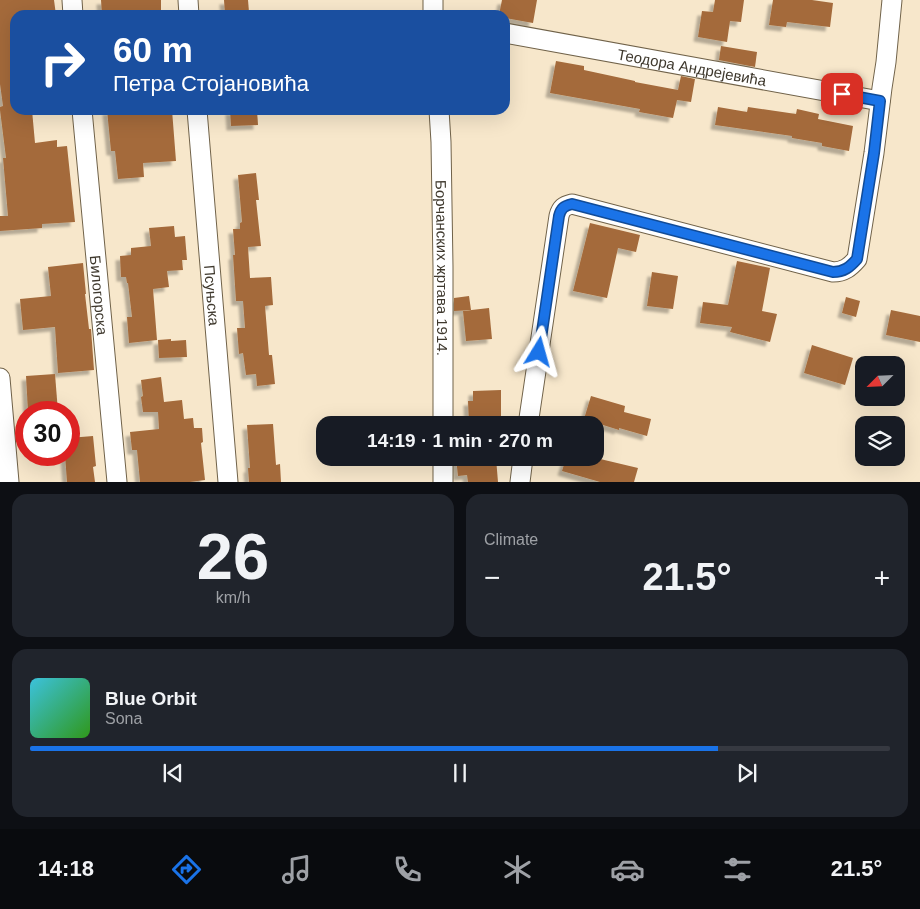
<!DOCTYPE html>
<html lang="en">
<head>
<meta charset="utf-8">
<style>
  body { margin:0; font-family:Helvetica,sans-serif; background:#20242c; color:#f1f3f6; height:100vh; display:flex; flex-direction:column; font-size:19px; white-space:nowrap }
  * { box-sizing:border-box; margin:0 }
  p { font-size:16px; color:#9ea1a6 }
  .icon { flex:none; width:28px; height:28px; fill:none; stroke:currentColor; stroke-width:2; stroke-linecap:round; stroke-linejoin:round }
  .map { position:relative; height:482px; overflow:hidden }
  .drawer { display:flex; flex-direction:column; gap:12px; padding:12px; background:#0d0f14; flex:1 }
  .drawer>* { flex:none }
  .guide { position:absolute; left:10px; top:10px; width:500px; height:105px; border-radius:15px; box-shadow:0 5px 20px #0002; background:#1a4fa0; color:#fff; overflow:hidden }
  .needle { width:32px; rotate:246deg }
  .buttons { position:absolute; left:855px; top:356px; display:grid; gap:10px }
  .buttons a { display:grid; place-items:center; width:50px; height:50px; border-radius:10px; background:#171b24; box-shadow:0 5px 20px #0002; font-size:25px }
  .speed { position:absolute; left:15px; top:401px; display:flex; gap:10px; font-size:25px; font-weight:700; text-align:center }
  .speed>* { display:grid; place-content:center; width:65px; height:65px; border-radius:50%; background:#171b24; box-shadow:0 5px 20px #0002; line-height:1 }
  .speed .limit { border:8px solid #d22; background:#fff; color:#111 }
  .pin { position:absolute; display:grid; place-items:center; width:42px; height:42px; color:#fff; margin:-21px; border-radius:10px; box-shadow:0 2px 8px #0006 }
  .me { position:absolute; width:55px; margin:-28px; rotate:8deg; stroke-linejoin:round; filter:drop-shadow(0 0 4px #0008) }
  .turn { display:flex; align-items:center; gap:18px; height:105px; padding:0 20px; font-size:22px }
  .turn .icon { width:65px; height:65px; stroke-width:2.5 }
  .turn b { display:block; font-size:35px; line-height:42px }
  .big { font-size:38px; font-weight:700; line-height:1.1 }
  .drawer .widget { flex:1; display:flex; flex-direction:column; justify-content:center; gap:8px; min-width:0; padding:0 18px; border-radius:15px; background:#20242c }
  .drawer .dial { align-items:center; gap:0 }
  .dial b { font-size:65px; line-height:1 }
  .song { display:flex; align-items:center; gap:15px }
  .cover { width:60px; height:60px; border-radius:8px; background:linear-gradient(135deg,hsl(190 70% 55%),hsl(110 70% 35%)) }
  .played { height:5px; border-radius:2px; background:linear-gradient(90deg,#1a73e8 80%,#363941 80%) }
  .keys { display:flex; justify-content:space-around; direction:ltr }
  .heat { display:flex; justify-content:space-between; align-items:center; font-size:28px; direction:ltr }
  .drawer .tiles { flex:1; display:grid; gap:12px; grid-template-columns:1fr 1fr }
  .widget:last-child { grid-column:span 2 }
  .trip { position:absolute; left:316px; top:416px; width:288px; height:50px; border-radius:15px; background:#171b24; box-shadow:0 5px 20px #0002; font-weight:700; line-height:50px; text-align:center }
  .dock { display:flex; height:80px; justify-content:space-around; align-items:center; background:#090b0e; color:#9ea1a6 }
  .dock .icon { width:35px; height:35px }
  .dock .selected { color:#1a73e8 }
  .dock b { font-size:22px; color:#f1f3f6 }
  .map>svg:first-child { display:block }
  .building { fill:#a46a3b; filter:url(#shadow) }
  .lines { fill:none; stroke-linecap:round; stroke-linejoin:round }
  .street-casing { stroke:#706249; stroke-width:21 }
  .street { stroke:#fff; stroke-width:19 }
  .route-casing { stroke:#114b97; stroke-width:12 }
  .route { stroke:#1a73e8; stroke-width:9 }
  .labels { text-anchor:middle; dominant-baseline:central; stroke-width:5; stroke-linejoin:round; paint-order:stroke }
  .street-label { font-size:15px; fill:#3f392e; stroke:#f7e7cb }
</style>
</head>
<body>
<div class="map">
<svg width="920" height="482" viewBox="0 0 920 482">
  <defs>
    <filter id="shadow"><feDropShadow dx="-4.5" dy="4.5" stdDeviation="1" flood-color="#0004"/></filter>
  </defs>
  <rect width="100%" height="100%" fill="#f7e7cb"/>
  <g class="building">
    <path d="M0,0H54L56,15H15V110H32L35,143L57,140V147L67,146L75,222L42,224V228L0,231V216H8L3,158H6L0,110V107L3,106L0,84Z"/>
    <path d="M101,0H161V15H133V13L102,15Z"/>
    <path d="M224,0H248L249,12L225,14Z"/>
    <path d="M502,0H537L533,23L505,18V15H499Z"/>
    <path d="M715,0H744L741,22L730,21L727,42L698,37L702,11L713,12Z"/>
    <path d="M773,0H812L833,3L830,27L787,22L786,27L769,25Z"/>
    <path d="M721,46L757,52L755,67L719,60Z"/>
    <path d="M556,61L584,66V70L635,81V82L678,90L681,76L695,79L691,102L677,100L673,118L639,112L640,109L550,93Z"/>
    <path d="M718,107L747,112L748,107L796,114L797,109L819,114L818,119L853,126L849,151L822,146V143L792,138V136L715,125Z"/>
    <path d="M107,110H172L176,161L143,163L144,177L118,179L115,151H111Z"/>
    <path d="M230,110H257L258,125L231,126Z"/>
    <path d="M256,173L259,200H256L261,246L248,247L250,278L271,277L273,305L265,306L269,355H272L275,384L257,386L256,374L246,375L243,353L239,354L237,328H245L243,301H236L233,255H235L233,229H240V223L242,222L238,175Z"/>
    <path d="M590,223L640,235L636,252L618,248L607,298L573,291Z"/>
    <path d="M174,226L175,237L185,236L187,260H182L183,270L167,271L169,287L153,289L157,340L129,343L127,317H132L128,283H127L126,277H121L120,256L131,255V248L151,246L149,228Z"/>
    <path d="M737,261L770,268L762,311L777,314L770,342L730,332L732,327L700,323L703,302L728,305Z"/>
    <path d="M83,263L86,294H85L89,329H91L94,370L58,373L55,327L23,330L20,299L51,296L48,267Z"/>
    <path d="M652,272L678,276L673,309L647,306Z"/>
    <path d="M469,296L471,310L454,311V298Z"/>
    <path d="M846,297L860,301L856,317L842,313Z"/>
    <path d="M489,308L492,339L466,341L463,311Z"/>
    <path d="M891,310L920,316V342L886,335Z"/>
    <path d="M171,339V341L186,340L187,357L159,358L158,340Z"/>
    <path d="M812,345L853,358L845,385L804,373Z"/>
    <path d="M55,374L58,412H28L26,376Z"/>
    <path d="M161,377L164,402L182,400L184,419L193,418L194,428H202L203,442L201,443L205,480L190,482H140L137,450H132L130,432L159,429L158,412H143L141,397L143,396L141,380Z"/>
    <path d="M501,390V424H469L468,401H473V391Z"/>
    <path d="M591,396L625,406L624,412L651,419L647,436L619,428V430L584,419Z"/>
    <path d="M273,424L276,465L280,464L281,482H249L248,468H250L247,425Z"/>
    <path d="M93,436L96,466L93,467L95,482H67L65,455H69V438Z"/>
    <path d="M456,458H470V459L496,458L498,482H468L467,475L458,476Z"/>
    <path d="M566,458H596L638,468L634,482H600L562,471Z"/>
  </g>
  <g class="lines">
    <g class="street-casing">
      <g id="street">
        <path d="M72,0L73,15"/>
        <path d="M188,0L189,15"/>
        <path d="M433,0V15"/>
        <path id="s1" d="M505,33L880,101"/>
        <path id="s2" d="M82,110L117,482"/>
        <path id="s3" d="M197,110L228,482"/>
        <path id="s4" d="M439,110L441,142L443,267V425"/>
        <path d="M0,378L9,482"/>
        <path d="M528,425L559,216C561,208 564,206 572,204L833,272C844,272 850,267 857,259L874,153L882,88L886,62L892,0"/>
        <path d="M443,458V482"/>
        <path d="M520,482L523,458"/>
      </g>
    </g>
    <use href="#street" class="street"/>
  </g>
  <g class="lines">
    <g class="route-casing">
      <path id="route" d="M539,352L559,216C561,208 564,206 572,204L833,272C844,272 850,267 857,259L874,153L880,101L842,94"/>
    </g>
    <use href="#route" class="route"/>
  </g>
  <g class="labels">
    <g class="street-label">
      <text stroke="none"><textPath href="#s1" startOffset="190">Теодора Андрејевића</textPath></text>
      <text stroke="none"><textPath href="#s4" startOffset="158">Борчанских жртава 1914.</textPath></text>
      <text stroke="none"><textPath href="#s2" startOffset="186">Билогорска</textPath></text>
      <text stroke="none"><textPath href="#s3" startOffset="186">Псуњска</textPath></text>
    </g>
  </g>
</svg>
<div class="buttons">
<a><svg class="needle" viewBox="-14 -14 28 28"><path d="M0-13l5 13h-10z" fill="#e53935"/><path d="M0 13l5-13h-10z" fill="#9ea1a6"/></svg></a>
<a><svg class="icon" aria-label="layers" viewBox="0 0 24 24"><path d="M12 4l9 5-9 5-9-5zM3 14l9 5 9-5"/></svg></a>
</div>
<div class="speed"><div class="limit">30</div></div>
<div class="pin" style="left:842px;top:94px;background:#d93025"><svg class="icon" aria-label="arrive" viewBox="0 0 24 24"><path d="M6 21V4h12l-3 4 3 4H6"/></svg></div>
<svg class="me" style="left:539px;top:352px" viewBox="-20 -20 40 40"><path d="M0-17L14 15 0 8-14 15z" fill="#1a73e8" stroke="#fff" stroke-width="4"/></svg>
<div class="trip">14:19 · 1 min · 270 m</div>
<div class="guide">
<div class="turn"><svg class="icon" aria-label="right" viewBox="0 0 24 24"><path d="M7 20v-9h11M14 6l5 5-5 5"/></svg><div><b>60 m</b>Петра Стојановића</div></div>
</div>
</div>
<section class="drawer">
<div class="tiles">
<div class="widget dial"><b>26</b><p>km/h</p></div>
<div class="widget"><p>Climate</p>
<div class="heat"><a>−</a><b class="big">21.5°</b><a>+</a></div>
</div>
<div class="widget">
<div class="song"><i class="cover"></i><div><b>Blue Orbit</b><p>Sona</p></div></div>
<div class="played"></div>
<div class="keys"><svg class="icon" aria-label="previous" viewBox="0 0 24 24"><path d="M18 5L8 12l10 7zM5 5v14"/></svg><svg class="icon" aria-label="pause" viewBox="0 0 24 24"><path d="M8 5v14M16 5v14"/></svg><svg class="icon" aria-label="next" viewBox="0 0 24 24"><path d="M6 5l10 7-10 7zM19 5v14"/></svg></div>
</div>
</div>
</section>
<nav class="dock">
<b>14:18</b>
<svg class="icon selected" aria-label="directions" viewBox="0 0 24 24"><path d="M12 3l9 9-9 9-9-9zM9 14v-3h6M13 9l2 2-2 2"/></svg>
<svg class="icon" aria-label="music" viewBox="0 0 24 24"><path d="M9 18V5l10-2v13"/><circle cx="6" cy="18" r="3"/><circle cx="16" cy="16" r="3"/></svg>
<svg class="icon" aria-label="phone" viewBox="0 0 24 24"><path d="M5 4h4l2 5-3 2q2 4 5 5l2-3 5 2v4C11 20 4 13 5 4z"/></svg>
<svg class="icon" aria-label="climate" viewBox="0 0 24 24"><path d="M12 3v18M4 7l16 10M4 17L20 7"/></svg>
<svg class="icon" aria-label="car" viewBox="0 0 24 24"><path d="M5 17H2v-5l4-1 3-4h7l3 4 3 1v5h-3M9 17h6M6 11h13"/><circle cx="7" cy="17" r="2"/><circle cx="17" cy="17" r="2"/></svg>
<svg class="icon" aria-label="filters" viewBox="0 0 24 24"><path d="M4 7h16M4 17h16"/><circle cx="9" cy="7" r="2"/><circle cx="15" cy="17" r="2"/></svg>
<b>21.5°</b>
</nav>
</body>
</html>
